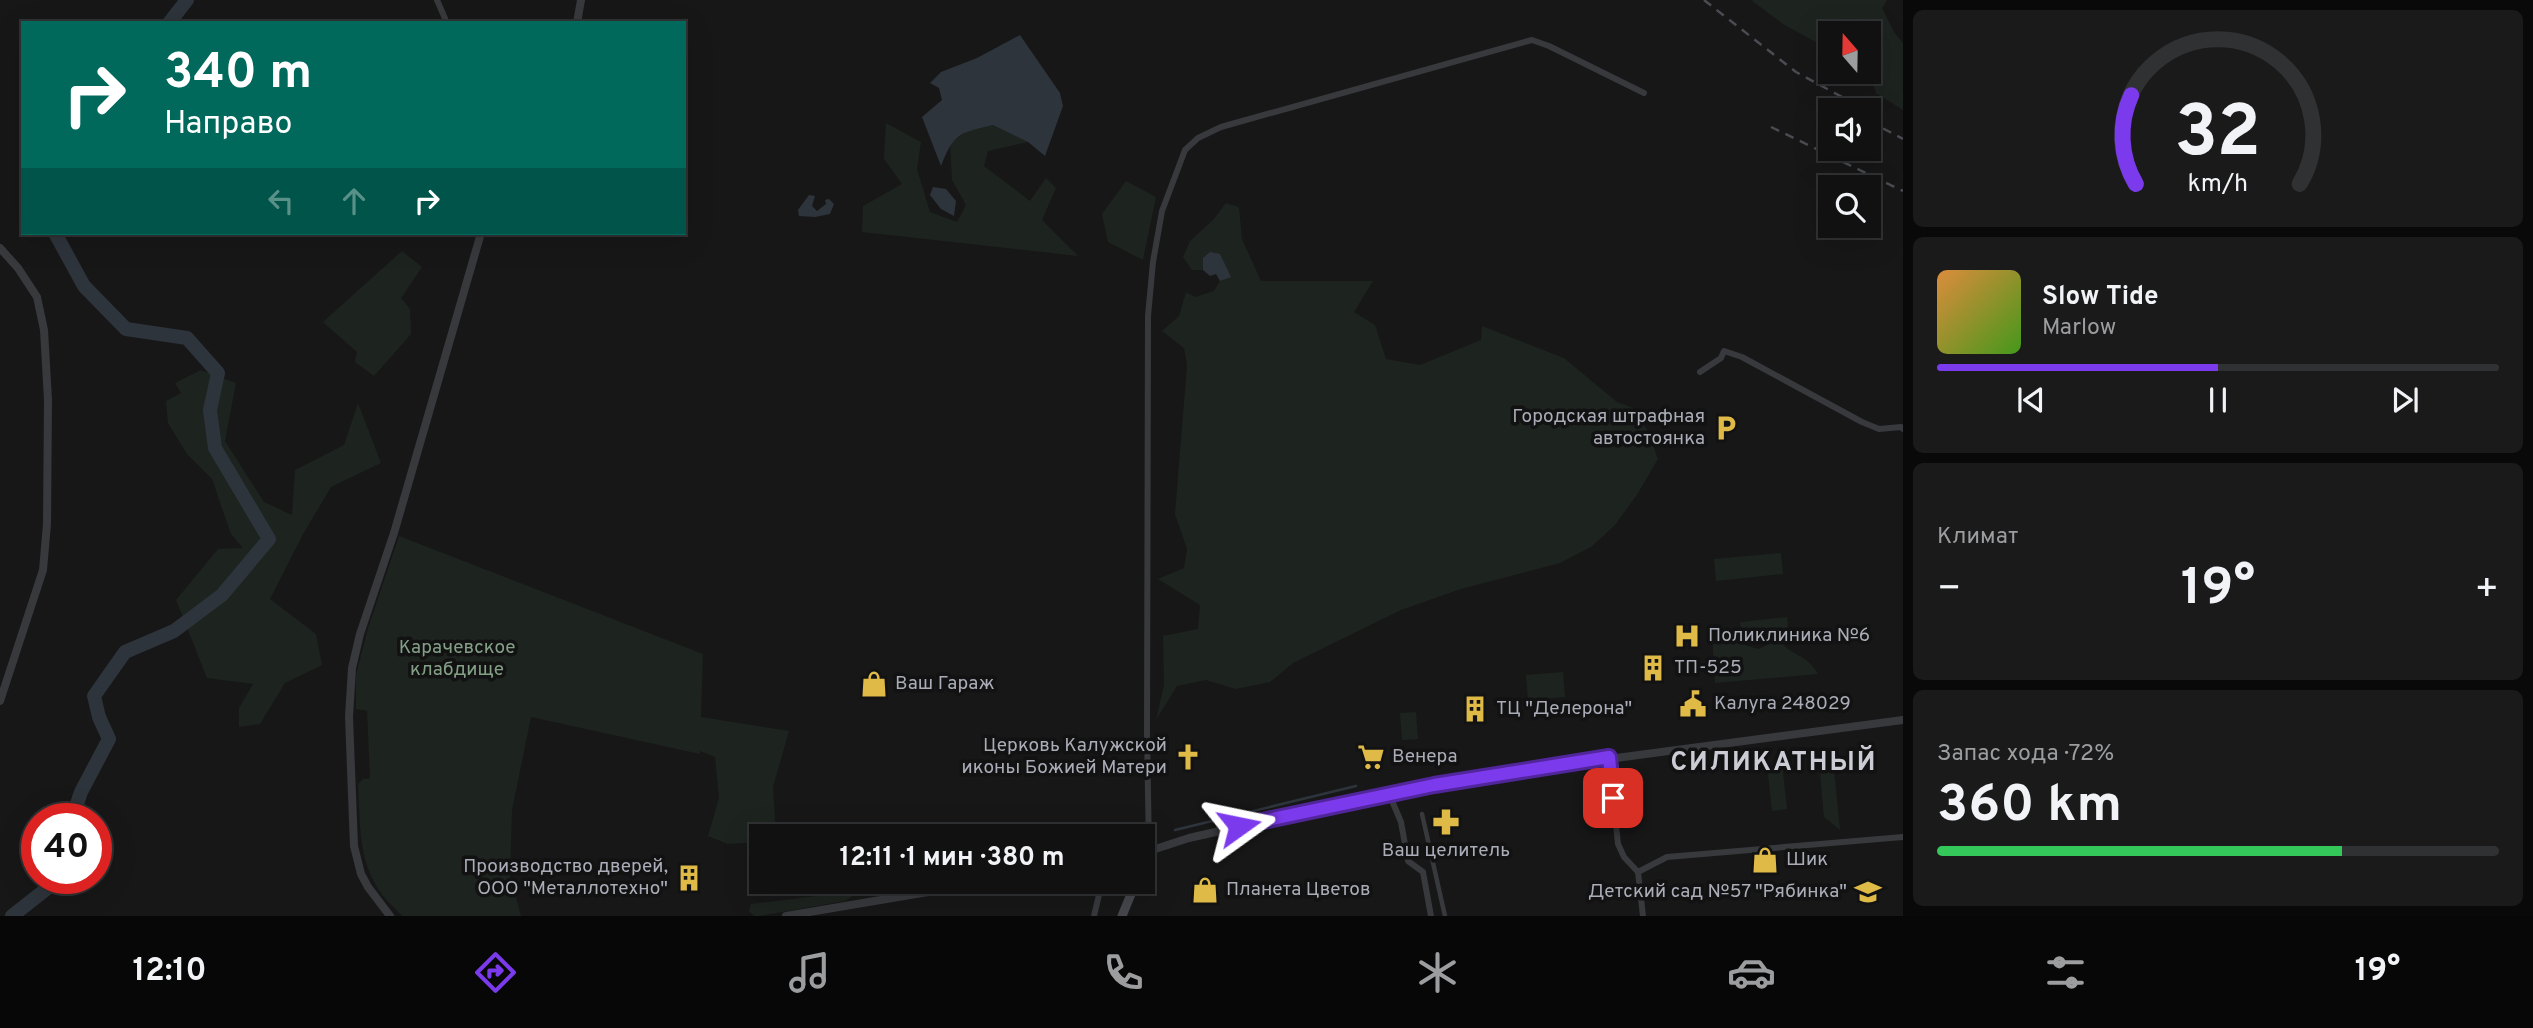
<!DOCTYPE html>
<html lang="ru">
<head>
<meta charset="utf-8">
<style>
  body { margin:0; font-family:Overpass,sans-serif; background:#1a1a1b; color:#f1f3f6; height:100vh; display:flex; flex-direction:column; font-size:26px; white-space:nowrap }
  * { box-sizing:border-box; margin:0 }
  p { font-size:23px; color:#9c9d9f }
  .icon { flex:none; width:38px; height:38px; fill:none; stroke:currentColor; stroke-width:2; stroke-linecap:round; stroke-linejoin:round }
  .map { position:relative; flex:1; overflow:hidden }
  .sheet { display:flex; flex-direction:column; gap:10px; padding:10px; background:#09090a; width:630px }
  .sheet>* { flex:none }
  .banner { position:absolute; left:21px; top:21px; width:665px; height:214px; border-radius:0px; box-shadow:0 7px 28px #0002,0 0 0 2px #303132; background:#00695c; color:#fff; overflow:hidden }
  .needle { width:46px; rotate:340deg }
  .controls { position:absolute; left:1818px; top:21px; display:grid; gap:14px }
  .controls a { display:grid; place-items:center; width:63px; height:63px; border-radius:0px; background:#111112; box-shadow:0 7px 28px #0002,0 0 0 2px #303132; font-size:35px }
  .speed { position:absolute; left:21px; top:803px; display:flex; gap:14px; font-size:35px; font-weight:700; text-align:center }
  .speed>* { display:grid; place-content:center; width:91px; height:91px; border-radius:50%; background:#111112; box-shadow:0 7px 28px #0002,0 0 0 2px #303132; line-height:1 }
  .speed .limit { border:10px solid #d22; background:#fff; color:#111 }
  .pin { position:absolute; display:grid; place-items:center; width:60px; height:60px; color:#fff; margin:-30px; border-radius:14px; box-shadow:0 4px 10px #0006 }
  .me { position:absolute; width:77px; margin:-38px; rotate:78deg; stroke-linejoin:round; filter:drop-shadow(0 0 5px #0008) }
  .turn { display:flex; align-items:center; gap:24px; height:147px; padding:0 28px; font-size:32px }
  .turn .icon { width:91px; height:91px; stroke-width:2.5 }
  .turn b { display:block; font-size:49px; line-height:60px }
  .lanes { display:flex; align-items:center; height:66px; padding:0 28px; background:#0003; justify-content:center; gap:35px; direction:ltr }
  .lanes .off { opacity:.35 }
  .big { font-size:52px; font-weight:700; line-height:1.1 }
  .sheet .widget { flex:1; display:flex; flex-direction:column; justify-content:center; gap:10px; min-width:0; padding:0 24px; border-radius:10px; background:#1a1a1b }
  .sheet .dial { align-items:center; gap:0 }
  .dial svg { height:182px; overflow:visible; fill:none; stroke:#303132; stroke-width:7; stroke-linecap:round; text-anchor:middle }
  .dial text { fill:#f1f3f6; stroke:none }
  .song { display:flex; align-items:center; gap:21px }
  .cover { width:84px; height:84px; border-radius:10px; background:linear-gradient(135deg,hsl(30 70% 55%),hsl(100 70% 35%)) }
  .played { height:7px; border-radius:4px; background:linear-gradient(90deg,#7c3aed 50%,#303132 50%) }
  .keys { display:flex; justify-content:space-around; direction:ltr }
  .heat { display:flex; justify-content:space-between; align-items:center; font-size:38px; direction:ltr }
  .charge { height:10px; border-radius:5px; background:linear-gradient(90deg,#34c759 72%,#303132 0) }
  .trip { position:absolute; left:749px; top:824px; width:406px; height:70px; border-radius:0px; background:#111112; box-shadow:0 7px 28px #0002,0 0 0 2px #303132; font-weight:700; line-height:70px; text-align:center }
  .menu { display:flex; height:112px; justify-content:space-around; align-items:center; background:#070707; color:#9c9d9f }
  .menu .icon { width:49px; height:49px }
  .menu .selected { color:#7c3aed }
  .menu b { font-size:32px; color:#f1f3f6 }
  main { display:flex; flex:1; min-height:0 }
  .map>svg:first-child { display:block }
  .green { fill:#1d231f }
  .water { fill:#2e343b }
  .lines { fill:none; stroke-linecap:round; stroke-linejoin:round }
  .stream { stroke:#2e343b; stroke-width:2.5 }
  .river { stroke:#2e343b; stroke-width:14 }
  .pedestrian { stroke:#38393d; stroke-width:4.5 }
  .minor { stroke:#38393d; stroke-width:6 }
  .tertiary { stroke:#38393d; stroke-width:8 }
  .secondary { stroke:#46474d; stroke-width:9 }
  .rail { stroke:#4b4c52; stroke-width:2.5; stroke-dasharray:9 7; stroke-linecap:butt }
  .route-casing { stroke:#51269a; stroke-width:18 }
  .route { stroke:#7c3aed; stroke-width:12 }
  .labels { text-anchor:middle; dominant-baseline:central; stroke-width:7; stroke-linejoin:round; paint-order:stroke }
  .poi-label { font-size:19px; fill:#aaadb7; stroke:#121213; text-anchor:start }
  .park-label { font-size:19px; fill:#83a087; stroke:#121213 }
  .district-label { font-size:26px; font-weight:bold; letter-spacing:2px; fill:#cbccd4; stroke:#121213 }
</style>
</head>
<body>
<main>
<div class="map">
<svg width="1903" height="916" viewBox="0 0 1903 916">
  <rect width="100%" height="100%" fill="#171718"/>
  <g class="green">
    <path d="M1751,0H1887L1882,8L1894,32L1903,43V110L1876,93L1869,72V33H1830V50L1783,24Z"/>
    <path d="M886,123L921,142L917,169L930,212L957,222L966,205L952,180L950,143L967,131L993,125L1028,142L988,151L984,166L1030,201L1046,178L1056,188L1042,220L1078,256L862,232L863,206L902,184L884,159Z"/>
    <path d="M1126,181L1156,197L1143,260L1108,242L1102,214Z"/>
    <path d="M1226,203L1239,207L1242,239L1261,281H1373L1354,312L1375,325L1386,359L1420,365L1481,340L1482,326L1564,358L1617,402L1633,408L1648,431L1658,459L1638,493L1615,525L1591,547L1560,563L1461,589L1401,610L1293,663L1270,682L1236,689L1206,680L1177,686L1156,720L1164,685L1163,636L1198,629L1200,605L1158,579L1184,568L1187,549L1175,514L1187,365L1184,348L1162,331L1179,316L1186,292L1195,297L1214,291L1220,281L1231,276L1204,258L1203,270H1192L1183,257L1190,241L1214,219Z"/>
    <path d="M402,251L422,267L401,298L410,309L411,334L374,376L355,362L357,352L323,322Z"/>
    <path d="M201,370L236,383L225,441L264,502L292,515L295,470L344,445L358,403L381,463L331,487L302,536L270,599L316,634L322,665L285,683L260,724L239,727V708L253,684L207,678L176,600L218,549L243,548L231,534L212,479L187,454L168,423L166,401L181,393L175,383Z"/>
    <path d="M399,536L703,654L701,717L789,731L773,787L776,836H761V842L728,844L708,836L719,798L715,757L700,751V754L531,717L512,810L510,876L521,916H402C394,907 383,898 377,887C358,856 360,819 358,784L363,779L370,778L367,711L356,709V675L368,628Z"/>
    <path d="M1781,553L1783,574L1716,581L1714,559Z"/>
    <path d="M1787,617L1789,637L1743,642L1740,622Z"/>
    <path d="M1720,631L1737,635L1741,644L1758,649L1779,640C1791,656 1807,654 1818,674L1715,683L1712,636Z"/>
    <path d="M1563,672L1565,697L1528,700L1526,675Z"/>
    <path d="M1416,712L1418,739L1402,740L1400,713Z"/>
    <path d="M1833,760L1840,830L1824,817L1819,762Z"/>
    <path d="M1782,763L1787,809L1772,811L1767,765Z"/>
    <path d="M848,892L852,897L845,901L759,916H754L749,911L751,904Z"/>
  </g>
  <g class="water">
    <path d="M1020,35L1060,93L1063,106L1045,156L1028,142L993,125C959,133 954,133 941,166L922,117L942,100L939,88L930,83L941,72L977,58Z"/>
    <path d="M933,187L946,189L956,201L954,216L941,209L930,195Z"/>
    <path d="M809,195L815,196L812,206L817,211L826,204L825,200L829,199L834,204L830,214L815,217L799,216L798,210Z"/>
    <path d="M1210,252L1220,254L1231,277L1220,281L1216,274L1210,276L1203,270V258Z"/>
  </g>
  <g class="lines">
    <path class="stream" d="M1175,830L1356,786"/>
    <g class="river">
      <path d="M169,23L187,0"/>
      <path d="M55,233L84,286L126,329L187,338L218,373L210,410L215,448L269,539L222,595L174,631L125,652L94,696L99,717L109,739L81,792L72,819"/>
      <path d="M12,916L54,883L55,878"/>
    </g>
    <path class="pedestrian" d="M1422,814L1445,916"/>
    <g class="minor">
      <path d="M437,0L447,23"/>
      <path d="M1700,372L1721,358L1724,351L1742,357L1862,422L1879,429L1901,427L1903,429"/>
      <path d="M1609,757L1618,844L1624,857L1638,872L1643,916"/>
      <path d="M1390,796L1401,822L1408,861L1423,872L1431,916"/>
      <path d="M1149,851L1147,734L1148,316L1153,262L1162,211L1185,150L1198,138L1221,127L1532,40L1549,46L1644,93"/>
      <path d="M1638,872L1667,857L1903,837"/>
      <path d="M1094,916L1102,882"/>
    </g>
    <g class="tertiary">
      <path d="M577,23L581,0"/>
      <path d="M0,248L18,268L37,297L44,330L48,400L47,524L43,570L0,701"/>
      <path d="M1143,853L1189,838L1264,821L1495,774L1903,720"/>
      <path d="M390,916L368,887L361,874L354,846L349,717L352,668L360,634L394,533L481,233"/>
      <path d="M786,916L987,882"/>
    </g>
    <g class="secondary">
      <path d="M1143,866L1149,851"/>
      <path d="M1122,916L1136,882"/>
    </g>
    <g class="rail">
      <path d="M1704,0L1796,72L1866,110"/>
      <path d="M1869,121L1903,139"/>
      <path d="M1771,127L1903,191"/>
    </g>
  </g>
  <g class="lines">
    <g class="route-casing">
      <path id="route" d="M1239,826L1434,785L1609,757L1613,798"/>
    </g>
    <use href="#route" class="route"/>
  </g>
  <defs>
    <g id="parking-bare" transform="scale(2.1)"><path d="M-3.5-5.5H1a3.5 3.5 0 0 1 0 7H-1V5.5H-3.5ZM-1-3.4V-.6H.8a1.4 1.4 0 0 0 0-2.8Z" fill="#e0ba47" stroke="#121213" stroke-width="2.5" paint-order="stroke"/></g>
    <g id="hospital-bare" transform="scale(2.1)"><path d="M-5-5h3v3.5h4V-5h3V5h-3V1.5h-4V5h-3Z" fill="#e0ba47" stroke="#121213" stroke-width="2.5" paint-order="stroke"/></g>
    <g id="building-bare" transform="scale(2.1)"><path d="M-4-6H4V6H1V3H-1V6H-4ZM-2.5-4.3h1.7v1.8h-1.7ZM.8-4.3h1.7v1.8H.8ZM-2.5-1h1.7V.8h-1.7ZM.8-1h1.7V.8H.8Z" fill="#e0ba47" stroke="#121213" stroke-width="2.5" paint-order="stroke"/></g>
    <g id="shop-bare" transform="scale(2.1)"><path d="M-5-2.5h2.3a2.7 3.5 0 0 1 5.4 0H5L5.5 6h-11ZM-1.5-2.5h3a1.5 2.3 0 0 0-3 0Z" fill="#e0ba47" stroke="#121213" stroke-width="2.5" paint-order="stroke"/></g>
    <g id="civic-bare" transform="scale(2.1)"><path d="M-.6-6.5H3V-4.5H.6V-3L4-1V1h2V6H-6V1h2V-1L-.6-3ZM-1.2 2.5V6h2.4V2.5Z" fill="#e0ba47" stroke="#121213" stroke-width="2.5" paint-order="stroke"/></g>
    <g id="church-bare" transform="scale(2.1)"><path d="M-1.2-6h2.4v3.5h3.3v2.4h-3.3V6h-2.4V-.1h-3.3v-2.4h3.3Z" fill="#e0ba47" stroke="#121213" stroke-width="2.5" paint-order="stroke"/></g>
    <g id="supermarket-bare" transform="scale(2.1)"><path d="M-6-5.5h2.5l.6 2H6L4.5 2H-2.5L-4.4-4H-6ZM-1.5 3.2a1.3 1.3 0 1 0 .1 0ZM3 3.2a1.3 1.3 0 1 0 .1 0Z" fill="#e0ba47" stroke="#121213" stroke-width="2.5" paint-order="stroke"/></g>
    <g id="pharmacy-bare" transform="scale(2.1)"><path d="M-2-6h4v4h4v4h-4v4h-4v-4h-4v-4h4Z" fill="#e0ba47" stroke="#121213" stroke-width="2.5" paint-order="stroke"/></g>
    <g id="school-bare" transform="scale(2.1)"><path d="M0-5L7-2L0 1L-7-2ZM-4 1L0 2.5L4 1V4Q0 6-4 4Z" fill="#e0ba47" stroke="#121213" stroke-width="2.5" paint-order="stroke"/></g>
  </defs>
  <g fill-rule="evenodd">
    <use href="#parking-bare" x="1726" y="428"/>
    <use href="#hospital-bare" x="1687" y="636"/>
    <use href="#building-bare" x="1653" y="668"/>
    <use href="#shop-bare" x="874" y="684"/>
    <use href="#civic-bare" x="1693" y="704"/>
    <use href="#building-bare" x="1475" y="709"/>
    <use href="#church-bare" x="1188" y="757"/>
    <use href="#supermarket-bare" x="1371" y="757"/>
    <use href="#pharmacy-bare" x="1446" y="822"/>
    <use href="#shop-bare" x="1765" y="860"/>
    <use href="#building-bare" x="689" y="878"/>
    <use href="#shop-bare" x="1205" y="890"/>
    <use href="#school-bare" x="1868" y="892"/>
  </g>
  <g class="labels">
    <g class="poi-label">
      <text x="1705" y="417" text-anchor="end">Городская штрафная<tspan x="1705" dy="22">автостоянка</tspan></text>
      <text x="1708" y="636">Поликлиника №6</text>
      <text x="1674" y="668">ТП-525</text>
      <text x="895" y="684">Ваш Гараж</text>
      <text x="1714" y="704">Калуга 248029</text>
      <text x="1496" y="709">ТЦ "Делерона"</text>
      <text x="1167" y="746" text-anchor="end">Церковь Калужской<tspan x="1167" dy="22">иконы Божией Матери</tspan></text>
      <text x="1392" y="757">Венера</text>
      <text x="1446" y="851" text-anchor="middle">Ваш целитель</text>
      <text x="1786" y="860">Шик</text>
      <text x="668" y="867" text-anchor="end">Производство дверей,<tspan x="668" dy="22">ООО "Металлотехно"</tspan></text>
      <text x="1226" y="890">Планета Цветов</text>
      <text x="1847" y="892" text-anchor="end">Детский сад №57 "Рябинка"</text>
    </g>
    <g class="park-label">
      <text x="457" y="648">Карачевское<tspan x="457" dy="22">клабдище</tspan></text>
    </g>
    <g class="district-label">
      <text x="1774" y="763">СИЛИКАТНЫЙ</text>
    </g>
  </g>
</svg>
<div class="controls">
<a><svg class="needle" viewBox="-14 -14 28 28"><path d="M0-13l5 13h-10z" fill="#e53935"/><path d="M0 13l5-13h-10z" fill="#9c9d9f"/></svg></a>
<a><svg class="icon" aria-label="sound" viewBox="0 0 24 24"><path d="M4 9h4l5-4v14l-5-4H4zM17 9q2 3 0 6"/></svg></a>
<a><svg class="icon" aria-label="search" viewBox="0 0 24 24"><circle cx="10" cy="10" r="6"/><path d="M15 15l6 6"/></svg></a>
</div>
<div class="speed"><div class="limit">40</div></div>
<div class="pin" style="left:1613px;top:798px;background:#d93025"><svg class="icon" aria-label="arrive" viewBox="0 0 24 24"><path d="M6 21V4h12l-3 4 3 4H6"/></svg></div>
<svg class="me" style="left:1239px;top:826px" viewBox="-20 -20 40 40"><path d="M0-17L14 15 0 8-14 15z" fill="#7c3aed" stroke="#fff" stroke-width="4"/></svg>
<div class="trip">12:11 · 1 мин · 380 m</div>
<div class="banner">
<div class="turn"><svg class="icon" aria-label="right" viewBox="0 0 24 24"><path d="M7 20v-9h11M14 6l5 5-5 5"/></svg><div><b>340 m</b>Направо</div></div>
<div class="lanes"><svg class="icon off" aria-label="left" viewBox="0 0 24 24"><path d="M17 20v-9H6M10 6l-5 5 5 5"/></svg><svg class="icon off" aria-label="ahead" viewBox="0 0 24 24"><path d="M12 20V5M6 11l6-6 6 6"/></svg><svg class="icon" aria-label="right" viewBox="0 0 24 24"><path d="M7 20v-9h11M14 6l5 5-5 5"/></svg></div>
</div>
</div>
<section class="sheet">
<div class="widget dial"><svg viewBox="0 0 100 80">
<path d="M14 69A42 42 0 1 1 86 69"/>
<path d="M14 69A42 42 0 0 1 12 30" stroke="#7c3aed"/>
<text x="50" y="56" font-size="32" font-weight="700">32</text>
<text x="50" y="72" font-size="11">km/h</text>
</svg></div>
<div class="widget">
<div class="song"><i class="cover"></i><div><b>Slow Tide</b><p>Marlow</p></div></div>
<div class="played"></div>
<div class="keys"><svg class="icon" aria-label="previous" viewBox="0 0 24 24"><path d="M18 5L8 12l10 7zM5 5v14"/></svg><svg class="icon" aria-label="pause" viewBox="0 0 24 24"><path d="M8 5v14M16 5v14"/></svg><svg class="icon" aria-label="next" viewBox="0 0 24 24"><path d="M6 5l10 7-10 7zM19 5v14"/></svg></div>
</div>
<div class="widget"><p>Климат</p>
<div class="heat"><a>−</a><b class="big">19°</b><a>+</a></div>
</div>
<div class="widget"><p>Запас хода · 72%</p><b class="big">360 km</b><div class="charge"></div></div>
</section>
</main>
<nav class="menu">
<b>12:10</b>
<svg class="icon selected" aria-label="directions" viewBox="0 0 24 24"><path d="M12 3l9 9-9 9-9-9zM9 14v-3h6M13 9l2 2-2 2"/></svg>
<svg class="icon" aria-label="music" viewBox="0 0 24 24"><path d="M9 18V5l10-2v13"/><circle cx="6" cy="18" r="3"/><circle cx="16" cy="16" r="3"/></svg>
<svg class="icon" aria-label="phone" viewBox="0 0 24 24"><path d="M5 4h4l2 5-3 2q2 4 5 5l2-3 5 2v4C11 20 4 13 5 4z"/></svg>
<svg class="icon" aria-label="climate" viewBox="0 0 24 24"><path d="M12 3v18M4 7l16 10M4 17L20 7"/></svg>
<svg class="icon" aria-label="car" viewBox="0 0 24 24"><path d="M5 17H2v-5l4-1 3-4h7l3 4 3 1v5h-3M9 17h6M6 11h13"/><circle cx="7" cy="17" r="2"/><circle cx="17" cy="17" r="2"/></svg>
<svg class="icon" aria-label="filters" viewBox="0 0 24 24"><path d="M4 7h16M4 17h16"/><circle cx="9" cy="7" r="2"/><circle cx="15" cy="17" r="2"/></svg>
<b>19°</b>
</nav>
</body>
</html>
